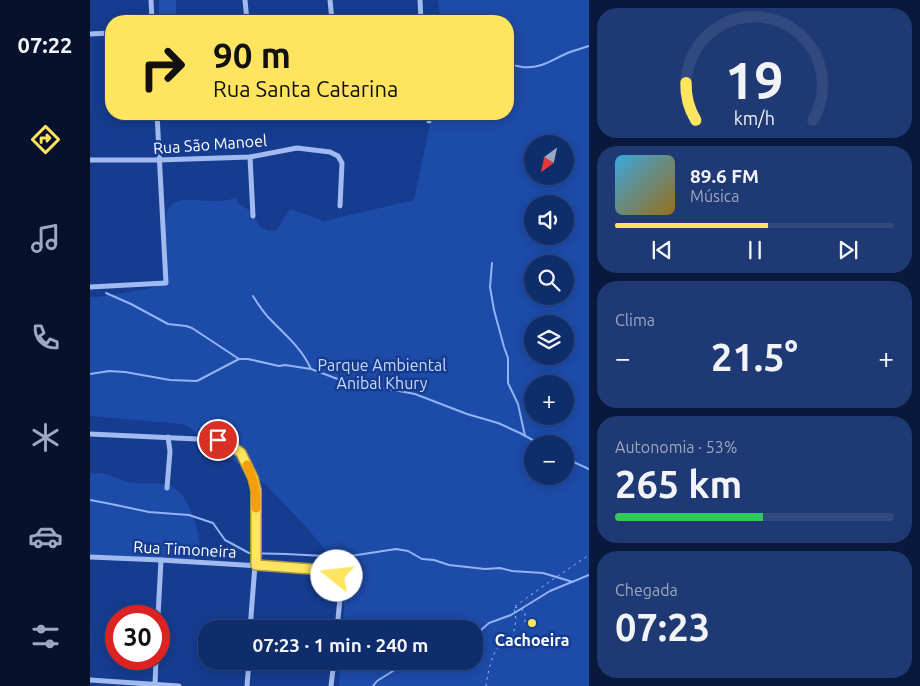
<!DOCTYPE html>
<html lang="pt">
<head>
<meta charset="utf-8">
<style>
  body { margin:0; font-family:Ubuntu,sans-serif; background:#1e3973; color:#f1f3f6; height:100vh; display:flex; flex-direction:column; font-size:19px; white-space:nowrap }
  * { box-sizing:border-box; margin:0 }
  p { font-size:16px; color:#9ca8c1 }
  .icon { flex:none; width:28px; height:28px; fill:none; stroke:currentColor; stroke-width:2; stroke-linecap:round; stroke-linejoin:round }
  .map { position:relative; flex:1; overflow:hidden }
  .sheet { display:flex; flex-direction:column; gap:8px; padding:8px; background:#09193b; width:331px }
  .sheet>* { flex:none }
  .top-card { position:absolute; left:15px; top:15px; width:409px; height:105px; border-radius:20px; box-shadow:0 2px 12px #0003,0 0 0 1px #30497e; background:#ffe460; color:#111; overflow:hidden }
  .needle { width:32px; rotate:213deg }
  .tools { position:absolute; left:434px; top:135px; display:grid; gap:10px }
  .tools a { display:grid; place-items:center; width:50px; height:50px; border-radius:50%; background:#102d6b; box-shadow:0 2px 12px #0003,0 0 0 1px #30497e; font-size:25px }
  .speed { position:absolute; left:15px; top:605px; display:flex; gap:10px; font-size:25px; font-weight:700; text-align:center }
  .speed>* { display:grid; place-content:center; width:65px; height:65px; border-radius:50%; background:#102d6b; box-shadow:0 2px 12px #0003,0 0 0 1px #30497e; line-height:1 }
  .speed .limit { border:8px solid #d22; background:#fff; color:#111 }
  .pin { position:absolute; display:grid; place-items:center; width:42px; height:42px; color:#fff; margin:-21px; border:2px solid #fff; border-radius:50%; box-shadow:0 1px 5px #0007 }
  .me { position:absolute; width:55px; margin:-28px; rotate:286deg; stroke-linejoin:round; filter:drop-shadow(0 0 4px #0008) }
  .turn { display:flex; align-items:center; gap:18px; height:105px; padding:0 25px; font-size:22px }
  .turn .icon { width:65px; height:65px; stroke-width:2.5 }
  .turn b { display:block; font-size:35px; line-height:42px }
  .big { font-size:38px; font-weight:700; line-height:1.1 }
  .sheet .tile { flex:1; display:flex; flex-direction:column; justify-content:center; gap:8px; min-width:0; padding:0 18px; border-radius:20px; background:#1e3973 }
  .sheet .dial { align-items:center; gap:0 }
  .dial svg { height:130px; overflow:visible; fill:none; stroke:#30497e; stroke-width:7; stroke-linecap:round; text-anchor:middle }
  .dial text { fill:#f1f3f6; stroke:none }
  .song { display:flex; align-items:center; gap:15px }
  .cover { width:60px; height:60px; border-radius:8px; background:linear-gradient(135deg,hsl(200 70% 55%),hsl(40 70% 35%)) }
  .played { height:5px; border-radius:2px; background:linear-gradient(90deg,#ffe460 55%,#30497e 55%) }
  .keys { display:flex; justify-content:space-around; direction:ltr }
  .heat { display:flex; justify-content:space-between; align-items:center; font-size:28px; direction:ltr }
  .charge { height:8px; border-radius:4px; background:linear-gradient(90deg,#34c759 53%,#30497e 0) }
  .trip { position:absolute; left:108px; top:620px; width:285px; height:50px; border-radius:20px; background:#102d6b; box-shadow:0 2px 12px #0003,0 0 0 1px #30497e; font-weight:700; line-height:50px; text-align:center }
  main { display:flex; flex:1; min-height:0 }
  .dock { display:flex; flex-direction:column; width:90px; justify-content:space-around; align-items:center; background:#06122b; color:#9ca8c1 }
  .dock .icon { width:35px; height:35px }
  .dock .selected { color:#ffe460 }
  .dock b { font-size:22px; color:#f1f3f6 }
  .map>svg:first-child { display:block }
  .green { fill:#1d4ba9; fill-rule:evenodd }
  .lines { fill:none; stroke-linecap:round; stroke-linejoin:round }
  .stream { stroke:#93b4f3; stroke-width:2 }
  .building { fill:#2350ae }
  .path { stroke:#a1bbf0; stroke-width:1; stroke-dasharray:2.5 4; stroke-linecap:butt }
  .minor { stroke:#a1bbf0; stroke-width:5 }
  .route-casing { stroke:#a6943e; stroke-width:12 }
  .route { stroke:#ffe460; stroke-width:9 }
  .slow { stroke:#f59e0b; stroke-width:9 }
  .poi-dot { fill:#ffe460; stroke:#153c8f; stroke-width:2 }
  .labels { text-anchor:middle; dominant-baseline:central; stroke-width:5; stroke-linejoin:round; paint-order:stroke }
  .street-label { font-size:16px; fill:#fff; stroke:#153c8f }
  .park-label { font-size:16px; fill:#c8d9fc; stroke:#153c8f }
  .poi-label { font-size:16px; font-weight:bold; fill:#fff; stroke:#153c8f }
</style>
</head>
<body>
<main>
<nav class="dock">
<b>07:22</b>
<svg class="icon selected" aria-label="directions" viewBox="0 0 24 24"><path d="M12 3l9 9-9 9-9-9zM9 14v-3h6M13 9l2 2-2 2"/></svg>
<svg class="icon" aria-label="music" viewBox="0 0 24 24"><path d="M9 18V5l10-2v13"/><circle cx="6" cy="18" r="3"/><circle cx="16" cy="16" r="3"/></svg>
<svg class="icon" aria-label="phone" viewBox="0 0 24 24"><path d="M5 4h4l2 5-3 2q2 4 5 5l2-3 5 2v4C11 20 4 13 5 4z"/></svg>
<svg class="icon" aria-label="climate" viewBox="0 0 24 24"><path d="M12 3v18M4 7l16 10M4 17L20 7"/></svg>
<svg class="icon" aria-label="car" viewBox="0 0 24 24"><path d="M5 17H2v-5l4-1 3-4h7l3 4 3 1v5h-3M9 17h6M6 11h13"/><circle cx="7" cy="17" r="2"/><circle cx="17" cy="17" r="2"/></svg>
<svg class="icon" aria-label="filters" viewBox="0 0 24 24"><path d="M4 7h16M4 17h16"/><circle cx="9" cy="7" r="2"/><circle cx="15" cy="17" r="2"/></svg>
</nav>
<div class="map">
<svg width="499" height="686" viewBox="0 0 499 686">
  <rect width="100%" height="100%" fill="#153c8f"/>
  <g class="green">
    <path d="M348,0H499V686H249L250,661H384V629H253L254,607L252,596L246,571L239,555L219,530L177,486L118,441L97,426L91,424L0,416V297H8L62,288C67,285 71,283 74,279C85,262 67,214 82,204C92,196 115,202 128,201C134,201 140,199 147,198V203L153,206L160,211L170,227L178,231L187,230L200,209L234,221L320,201L324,200L342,114H418V21H350ZM442,144H475V176H442ZM442,204H475V236H442ZM442,264H475V296H442ZM442,324H475V356H442ZM442,384H475V416H442ZM442,444H475V476H442Z"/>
    <path d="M10,473C20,475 29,479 39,482C53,485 68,481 81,486C98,493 109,529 110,546C110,555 103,563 94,564C84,566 74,559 64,558C44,556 23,556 3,555L0,553V474Z"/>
  </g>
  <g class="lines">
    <g class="stream">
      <path d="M418,62C422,66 426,66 432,67C453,69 462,59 480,52C486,50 493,48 499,46"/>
      <path d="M402,263L400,287L404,310L414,347L418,358V383L428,404L435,436"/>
      <path d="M16,293L41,304L78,324L96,326L102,328L149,359"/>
      <path d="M163,296C168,304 173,312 179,318C195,335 211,347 221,369"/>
      <path d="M0,374L19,371L35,372L80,380L107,381L149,359H158L189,366L195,365L221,369L261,384L277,385L325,394L377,414L408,423L430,433L450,444"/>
      <path d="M475,458L499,469"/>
      <path d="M0,500L21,504L59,512L99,515L123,523L135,540L159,553L196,554L254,557L306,549L318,551L332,559L344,560L359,565L395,569L410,568L422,571L453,573L483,582"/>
      <path d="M384,632L391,630L399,623L421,615L460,591L499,575"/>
      <path d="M283,686L287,681L319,661"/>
    </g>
  </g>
  <path class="building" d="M69,0H86V20L69,21Z"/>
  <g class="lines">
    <g class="path">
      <path d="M425,607L435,611V623"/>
      <path d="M396,686C397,676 402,653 409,646C412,642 418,640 423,637L426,619L424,607L462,580L499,555"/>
    </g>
    <g class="minor">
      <path d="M61,0L62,21"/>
      <path d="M155,0L157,21"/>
      <path d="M240,0L242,21"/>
      <path d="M330,0L331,21"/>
      <path d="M0,34L21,33"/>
      <path d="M339,114V121"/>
      <path d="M160,157L163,216"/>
      <path d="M0,160H69L160,157L207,148L240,152L248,156L252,163L250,206"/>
      <path d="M0,287L76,283L67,114"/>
      <path d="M0,434L128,440L138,443L151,453L163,478L165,491V565L160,629"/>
      <path d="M77,488L80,451L78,437"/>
      <path d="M0,557L71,560L235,570L247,576L251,588L247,629"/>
      <path d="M68,616L71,560"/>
      <path d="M0,680L89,686"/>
      <path d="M65,684L66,659"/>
      <path d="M157,686L159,661"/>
      <path d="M241,686L244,661"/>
    </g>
  </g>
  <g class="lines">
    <g class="route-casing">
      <path id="route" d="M128,440L138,443L151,453L163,478L166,490V565L235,570L247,576"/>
    </g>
    <use href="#route" class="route"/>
    <path class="slow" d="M157,465C165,482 166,490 166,508"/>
  </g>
  <circle class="poi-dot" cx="442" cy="623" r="5"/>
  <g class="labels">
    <g class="street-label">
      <text transform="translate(120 144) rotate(-4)">Rua São Manoel</text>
      <text transform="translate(95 549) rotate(3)">Rua Timoneira</text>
    </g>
    <g class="park-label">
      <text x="292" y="365">Parque Ambiental<tspan x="292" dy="18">Anibal Khury</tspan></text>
    </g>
    <g class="poi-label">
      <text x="442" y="640">Cachoeira</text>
    </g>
  </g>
</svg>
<div class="tools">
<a><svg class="needle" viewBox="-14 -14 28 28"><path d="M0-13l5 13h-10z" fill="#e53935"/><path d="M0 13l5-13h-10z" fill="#9ca8c1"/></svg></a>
<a><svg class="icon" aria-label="sound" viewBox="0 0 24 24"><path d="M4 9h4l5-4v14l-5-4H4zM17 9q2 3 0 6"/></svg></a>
<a><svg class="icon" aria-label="search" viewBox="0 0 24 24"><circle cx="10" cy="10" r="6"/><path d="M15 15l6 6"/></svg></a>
<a><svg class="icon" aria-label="layers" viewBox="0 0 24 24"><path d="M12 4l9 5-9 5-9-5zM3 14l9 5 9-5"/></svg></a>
<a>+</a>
<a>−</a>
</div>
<div class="speed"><div class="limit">30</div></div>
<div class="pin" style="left:128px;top:440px;background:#d93025"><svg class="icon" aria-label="arrive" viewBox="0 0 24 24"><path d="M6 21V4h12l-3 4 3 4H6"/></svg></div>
<svg class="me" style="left:247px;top:576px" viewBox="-20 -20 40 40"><circle r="19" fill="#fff"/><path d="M0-13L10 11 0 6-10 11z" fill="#ffe460"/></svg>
<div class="trip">07:23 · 1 min · 240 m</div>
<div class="top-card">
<div class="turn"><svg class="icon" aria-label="right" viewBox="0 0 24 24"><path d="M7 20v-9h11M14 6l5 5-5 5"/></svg><div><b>90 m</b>Rua Santa Catarina</div></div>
</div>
</div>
<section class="sheet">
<div class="tile dial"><svg viewBox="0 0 100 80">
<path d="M14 69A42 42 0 1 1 86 69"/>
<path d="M14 69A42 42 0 0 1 8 46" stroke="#ffe460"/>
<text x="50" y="56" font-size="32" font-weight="700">19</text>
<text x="50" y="72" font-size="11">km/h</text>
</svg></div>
<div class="tile">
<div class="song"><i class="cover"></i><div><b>89.6 FM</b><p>Música</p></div></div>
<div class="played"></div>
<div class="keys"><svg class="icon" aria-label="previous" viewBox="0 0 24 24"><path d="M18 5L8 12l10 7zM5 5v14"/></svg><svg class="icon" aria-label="pause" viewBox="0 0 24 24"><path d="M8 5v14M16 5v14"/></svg><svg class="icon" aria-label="next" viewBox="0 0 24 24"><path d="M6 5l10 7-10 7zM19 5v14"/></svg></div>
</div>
<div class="tile"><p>Clima</p>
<div class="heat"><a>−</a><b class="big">21.5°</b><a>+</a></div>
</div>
<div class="tile"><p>Autonomia · 53%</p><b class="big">265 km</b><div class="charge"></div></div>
<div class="tile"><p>Chegada</p><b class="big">07:23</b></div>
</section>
</main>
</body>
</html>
